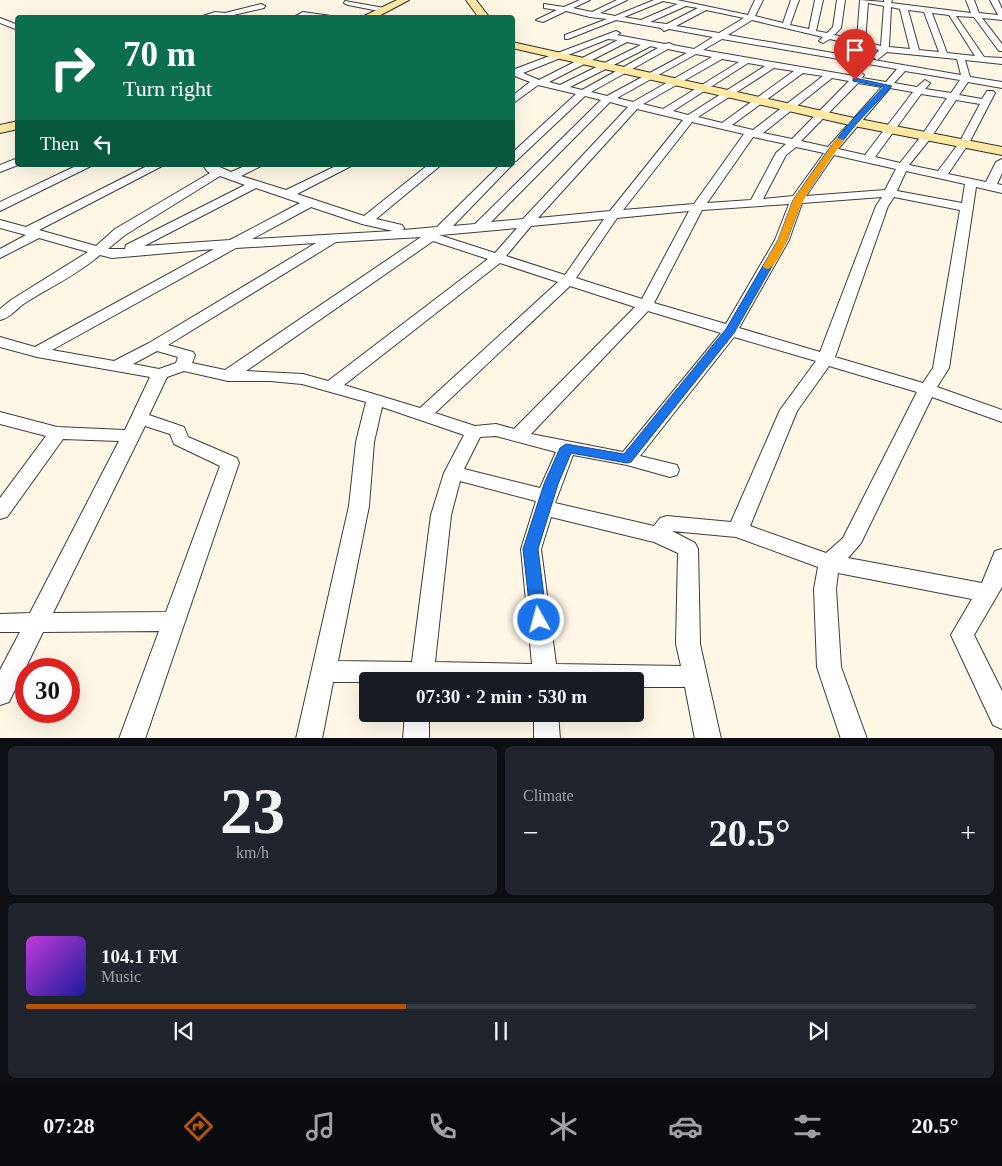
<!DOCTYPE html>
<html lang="en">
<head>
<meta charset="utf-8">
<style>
  body { margin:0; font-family:Georgia,serif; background:#20242c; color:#f1f3f6; height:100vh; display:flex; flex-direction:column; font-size:19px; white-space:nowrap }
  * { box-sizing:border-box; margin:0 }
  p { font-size:16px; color:#9ea1a6 }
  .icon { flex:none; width:28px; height:28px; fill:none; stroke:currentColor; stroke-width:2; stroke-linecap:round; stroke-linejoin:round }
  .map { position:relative; height:738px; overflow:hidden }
  .drawer { display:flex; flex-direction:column; gap:8px; padding:8px; background:#0d0f14; flex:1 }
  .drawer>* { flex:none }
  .hud { position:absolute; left:15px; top:15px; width:500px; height:152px; border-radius:5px; box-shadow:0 5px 20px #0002; background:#0b6e4f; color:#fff; overflow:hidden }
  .speed { position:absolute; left:15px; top:658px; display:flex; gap:10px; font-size:25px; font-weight:700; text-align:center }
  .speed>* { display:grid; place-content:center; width:65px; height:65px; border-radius:50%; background:#171b24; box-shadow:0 5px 20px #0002; line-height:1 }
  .speed .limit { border:8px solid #d22; background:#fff; color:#111 }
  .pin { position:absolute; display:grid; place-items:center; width:42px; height:42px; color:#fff; margin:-51px -21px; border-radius:50% 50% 50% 0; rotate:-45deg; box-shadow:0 0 5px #0007 }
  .pin .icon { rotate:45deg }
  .me { position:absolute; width:55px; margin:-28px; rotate:353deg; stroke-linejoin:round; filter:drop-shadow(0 0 4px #0008) }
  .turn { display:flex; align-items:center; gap:18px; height:105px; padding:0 25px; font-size:22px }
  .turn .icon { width:65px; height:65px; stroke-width:2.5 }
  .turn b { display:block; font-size:35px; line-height:42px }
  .then { display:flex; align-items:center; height:48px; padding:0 25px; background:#0003; gap:10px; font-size:19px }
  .big { font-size:38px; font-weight:600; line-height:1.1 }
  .drawer .card { flex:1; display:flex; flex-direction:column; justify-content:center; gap:8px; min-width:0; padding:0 18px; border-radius:8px; background:#20242c }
  .drawer .dial { align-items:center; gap:0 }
  .dial b { font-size:65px; line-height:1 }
  .song { display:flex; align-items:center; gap:15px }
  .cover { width:60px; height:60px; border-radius:8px; background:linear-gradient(135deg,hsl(290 70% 55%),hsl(240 70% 35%)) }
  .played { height:5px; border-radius:2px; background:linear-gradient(90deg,#b45309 40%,#363941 40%) }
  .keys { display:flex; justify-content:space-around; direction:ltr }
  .heat { display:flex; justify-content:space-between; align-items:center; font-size:28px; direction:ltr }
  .drawer .tiles { flex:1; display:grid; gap:8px; grid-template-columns:1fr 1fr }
  .card:last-child { grid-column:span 2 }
  .trip { position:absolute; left:359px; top:672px; width:285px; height:50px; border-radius:5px; background:#171b24; box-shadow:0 5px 20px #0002; font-weight:600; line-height:50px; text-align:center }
  .tab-bar { display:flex; height:80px; justify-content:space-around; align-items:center; background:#090b0e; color:#9ea1a6 }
  .tab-bar .icon { width:35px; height:35px }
  .tab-bar .current { color:#b45309 }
  .tab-bar b { font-size:22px; color:#f1f3f6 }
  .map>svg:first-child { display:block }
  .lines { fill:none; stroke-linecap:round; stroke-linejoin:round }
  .street-casing { stroke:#3d3d3d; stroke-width:2 }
  .secondary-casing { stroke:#2c2c2c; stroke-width:2 }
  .street { fill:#fff; fill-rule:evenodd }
  .secondary { fill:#ffe8a1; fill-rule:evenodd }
  .route { fill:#1a73e8; stroke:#114b97 }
  .slow { fill:#f59e0b }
</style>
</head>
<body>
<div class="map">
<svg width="1002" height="739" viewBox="0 0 1002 739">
  <rect width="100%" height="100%" fill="#fff7e6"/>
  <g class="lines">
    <g class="street-casing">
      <g id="street">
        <path d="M580,0H590L573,8L592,12L617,0H627L600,13L615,16L654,0H677L748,15L755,0H763L755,16L783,23L791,0H799L790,25L809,29L815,0H823L816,31L827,33L833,27L837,0H845L841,28L834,35L857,40L860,0L884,2V0H892L891,3L971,13L966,0H974L979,13L998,15L990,0H998L1002,9V20L982,18L1002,44V51H999L974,17L956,16L984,57L1002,58V64L965,60L970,77L1002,82V88L968,82L959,95L982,99L987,91H993L995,93L969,143L948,174L986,182L996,162L1002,159V173L997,184L1002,185V193L976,187L949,368L937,387L1002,410V422L932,397L861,543L848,558L982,583L995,551L1002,549V587L974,635L1002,691V729L993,725L951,635L972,599L838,573L836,589L841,667L867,739H841L817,667L814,589L818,567L736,537L672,531L695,543L698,549L700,644L721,739H695L685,687H635V681L333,682L322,739H296L349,506L356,442L366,402L302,384L270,381H228L184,371L167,377L149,415L184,427L188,437L237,458L239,463L145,739H119L159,631L43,632L9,702L0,705V670L20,632H0V614L30,613L119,441L63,439L7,517L0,519V498L46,436L0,424V412L57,427L125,430L150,377L37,357L0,347V337L35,347L214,249L112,258L100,255C77,275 48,288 22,305C15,311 9,318 0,320V309L11,300L88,252L39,238L0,258V249L26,235L0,228V220L26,227L149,165H164L39,230L96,246L115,229L210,173L207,171L203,165H215L231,172L247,165H263L241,176L286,190L338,165H353L297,194L364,216L428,165H441L376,219L402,225L404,228L403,230L437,227L500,165H512L453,226L475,224L601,100L585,96L516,161L512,162V153L576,94L538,85L512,104V96L530,82L512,75V68L515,69L616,31L620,33L617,35L665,44L669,43L673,45L694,49L713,37L669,29L664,31L661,28L616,20L568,39H565V35L607,19L590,17L566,11L543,22L536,20L557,10L544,8V4L564,7ZM663,1L678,4L641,20L624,17ZM868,3L884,6L881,46L865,42ZM686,6L698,8L667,24L650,22ZM891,7L900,9L910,49L889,47ZM706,10L744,18L719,33L676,26ZM908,10L924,12L939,52L919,50ZM932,13L949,15L975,56L947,53ZM752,20L823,37L819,41L823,43L830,39L851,44L848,47L852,49L859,45L879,50L873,57L877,60L887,52L957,59L961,75L728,35ZM608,39L618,40L539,80L523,73ZM722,39L897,69L886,82L862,78L864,75L860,72L854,76L703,50ZM627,42L641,45L560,85L549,82ZM651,46L658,48L582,90L570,87ZM668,49L687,53L607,96L591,92ZM696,54L712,57L633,102L617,98ZM722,59L739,62L663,109L643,104ZM748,63L765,66L688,115L673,111ZM774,68L794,71L722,123L698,117ZM905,71L960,80L951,93L925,89L930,83L925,80L917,87L894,83ZM803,73L823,76L753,130L732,125ZM832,78L849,81L792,139L763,133ZM858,83L882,87L828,147L801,141ZM890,88L913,92L865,155L838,149ZM921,94L947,98L922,135L900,163L875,157ZM956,100L980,104L959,143L938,171L909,165L930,139ZM610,102L628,107L523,219L491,222ZM637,109L683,120L610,211L538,218ZM692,122L744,134L694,204L623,210ZM753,137L786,144L776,153L751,200L707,203ZM796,147L824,153L793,196L763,199L786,155ZM834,155L896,169L885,190L806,196ZM906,171L965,184L962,203L897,191ZM220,176L245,185L126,245L125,249H108L125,235ZM256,188L300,203L230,240L144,246ZM882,197L876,206L820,352L739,328L789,240L802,203ZM894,197L960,210L933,368L923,383L835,357L888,206ZM789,204L775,240L726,324L654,303L702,210ZM311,207L362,224L393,231L252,239ZM689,211L642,299L576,278L617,218ZM604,219L565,275L506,256L531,226ZM517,228L495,253L439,235H441ZM421,237L225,370L192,363L195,355L193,352L168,345L336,242ZM433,241L488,259L328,381L303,374L246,371ZM316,243L149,343L114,361L52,350L236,248ZM500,263L558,282L420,408L344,385ZM570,286L635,307L514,429L496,424L475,426L435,413ZM648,311L721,333L623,452L531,434ZM734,337L816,361L780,410L731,522L667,516L660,518L654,526L555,503L573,455L627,465L670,477L677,475L679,470L677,465L640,456ZM157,351L178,357L176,363L159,369L133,364ZM829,366L917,392L843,538L826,553L750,526L797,411ZM382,407L464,435L444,473L431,515L412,662L338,661L369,506L374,442ZM145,426L170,434L174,444L220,466L166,612L53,613ZM496,436L556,452L540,488L464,469L480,437ZM460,481L536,501L521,549L532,664L435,662L451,515ZM551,517L654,542L678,553L676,644L681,666L556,664L541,549Z"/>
        <path d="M345,1L384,8L388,10L384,12L348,5L344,3Z"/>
        <path d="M261,4L265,6L264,8L225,17L197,18L215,12L225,13Z"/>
        <path d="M303,12L331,16L334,18H292Z"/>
        <path d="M0,18L18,25V30L0,23Z"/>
        <path d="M18,158V165L0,172V165Z"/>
        <path d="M78,165H93L0,211V202Z"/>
        <path d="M405,714H429V739H403Z"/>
        <path d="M534,714H558L560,739H534Z"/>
      </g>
    </g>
    <g class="secondary-casing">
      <g id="secondary">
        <path d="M397,0H409L375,18H360Z"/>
        <path d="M466,0H476L490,18H479Z"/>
        <path d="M512,42L854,118L1002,147V155L854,126L512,48Z"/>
        <path d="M18,121V129L0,133V125Z"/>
      </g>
    </g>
    <use href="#street" class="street"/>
    <use href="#secondary" class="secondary"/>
  </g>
  <path class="route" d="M855,78L892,86L857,123L834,152L802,200L787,240L734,333L631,462L627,463L571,453L558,484L538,549L547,620L545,625L539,627L534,625L531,620L523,549L544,484L560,448L566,444L624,454L726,329L778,240L793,200L828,150L852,120L884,87L853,81V79Z"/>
  <path class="slow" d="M837,138L844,140C826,165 806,190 795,219C791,230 779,265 768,269L764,268L763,266L778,240L793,200Z"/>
</svg>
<div class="speed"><div class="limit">30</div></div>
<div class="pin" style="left:855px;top:80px;background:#d93025"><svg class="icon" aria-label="arrive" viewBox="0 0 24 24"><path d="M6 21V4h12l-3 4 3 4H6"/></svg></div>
<svg class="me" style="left:539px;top:620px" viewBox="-20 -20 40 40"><circle r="17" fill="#1a73e8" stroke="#fff" stroke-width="3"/><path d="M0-11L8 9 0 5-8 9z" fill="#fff"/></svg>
<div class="trip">07:30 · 2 min · 530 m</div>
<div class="hud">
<div class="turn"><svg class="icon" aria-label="right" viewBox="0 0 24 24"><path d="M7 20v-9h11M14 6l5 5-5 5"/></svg><div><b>70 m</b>Turn right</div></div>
<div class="then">Then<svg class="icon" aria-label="left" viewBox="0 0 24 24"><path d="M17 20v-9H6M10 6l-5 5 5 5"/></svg></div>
</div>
</div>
<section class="drawer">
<div class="tiles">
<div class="card dial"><b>23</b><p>km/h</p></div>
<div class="card"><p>Climate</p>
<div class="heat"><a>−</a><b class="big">20.5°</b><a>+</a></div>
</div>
<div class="card">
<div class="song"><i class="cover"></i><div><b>104.1 FM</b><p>Music</p></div></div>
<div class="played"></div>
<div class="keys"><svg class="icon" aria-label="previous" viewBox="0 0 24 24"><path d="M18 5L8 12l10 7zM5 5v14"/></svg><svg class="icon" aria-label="pause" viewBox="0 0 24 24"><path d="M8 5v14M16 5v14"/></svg><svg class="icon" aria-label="next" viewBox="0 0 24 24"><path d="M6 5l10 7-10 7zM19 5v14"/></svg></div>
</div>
</div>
</section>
<nav class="tab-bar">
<b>07:28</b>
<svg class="icon current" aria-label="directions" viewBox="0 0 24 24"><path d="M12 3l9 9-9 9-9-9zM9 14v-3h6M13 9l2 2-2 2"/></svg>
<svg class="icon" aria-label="music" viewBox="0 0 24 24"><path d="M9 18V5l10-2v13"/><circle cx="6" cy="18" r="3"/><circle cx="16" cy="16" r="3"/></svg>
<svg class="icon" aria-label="phone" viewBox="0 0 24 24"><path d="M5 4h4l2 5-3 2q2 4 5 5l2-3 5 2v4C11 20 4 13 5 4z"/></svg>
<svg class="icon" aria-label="climate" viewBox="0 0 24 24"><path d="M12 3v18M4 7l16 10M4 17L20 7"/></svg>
<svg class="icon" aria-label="car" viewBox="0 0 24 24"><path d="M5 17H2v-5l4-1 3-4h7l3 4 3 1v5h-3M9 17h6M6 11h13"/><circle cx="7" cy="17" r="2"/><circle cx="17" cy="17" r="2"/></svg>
<svg class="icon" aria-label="filters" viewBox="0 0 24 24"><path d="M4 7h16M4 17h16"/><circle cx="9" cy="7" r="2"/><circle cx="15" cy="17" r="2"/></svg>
<b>20.5°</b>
</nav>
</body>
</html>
